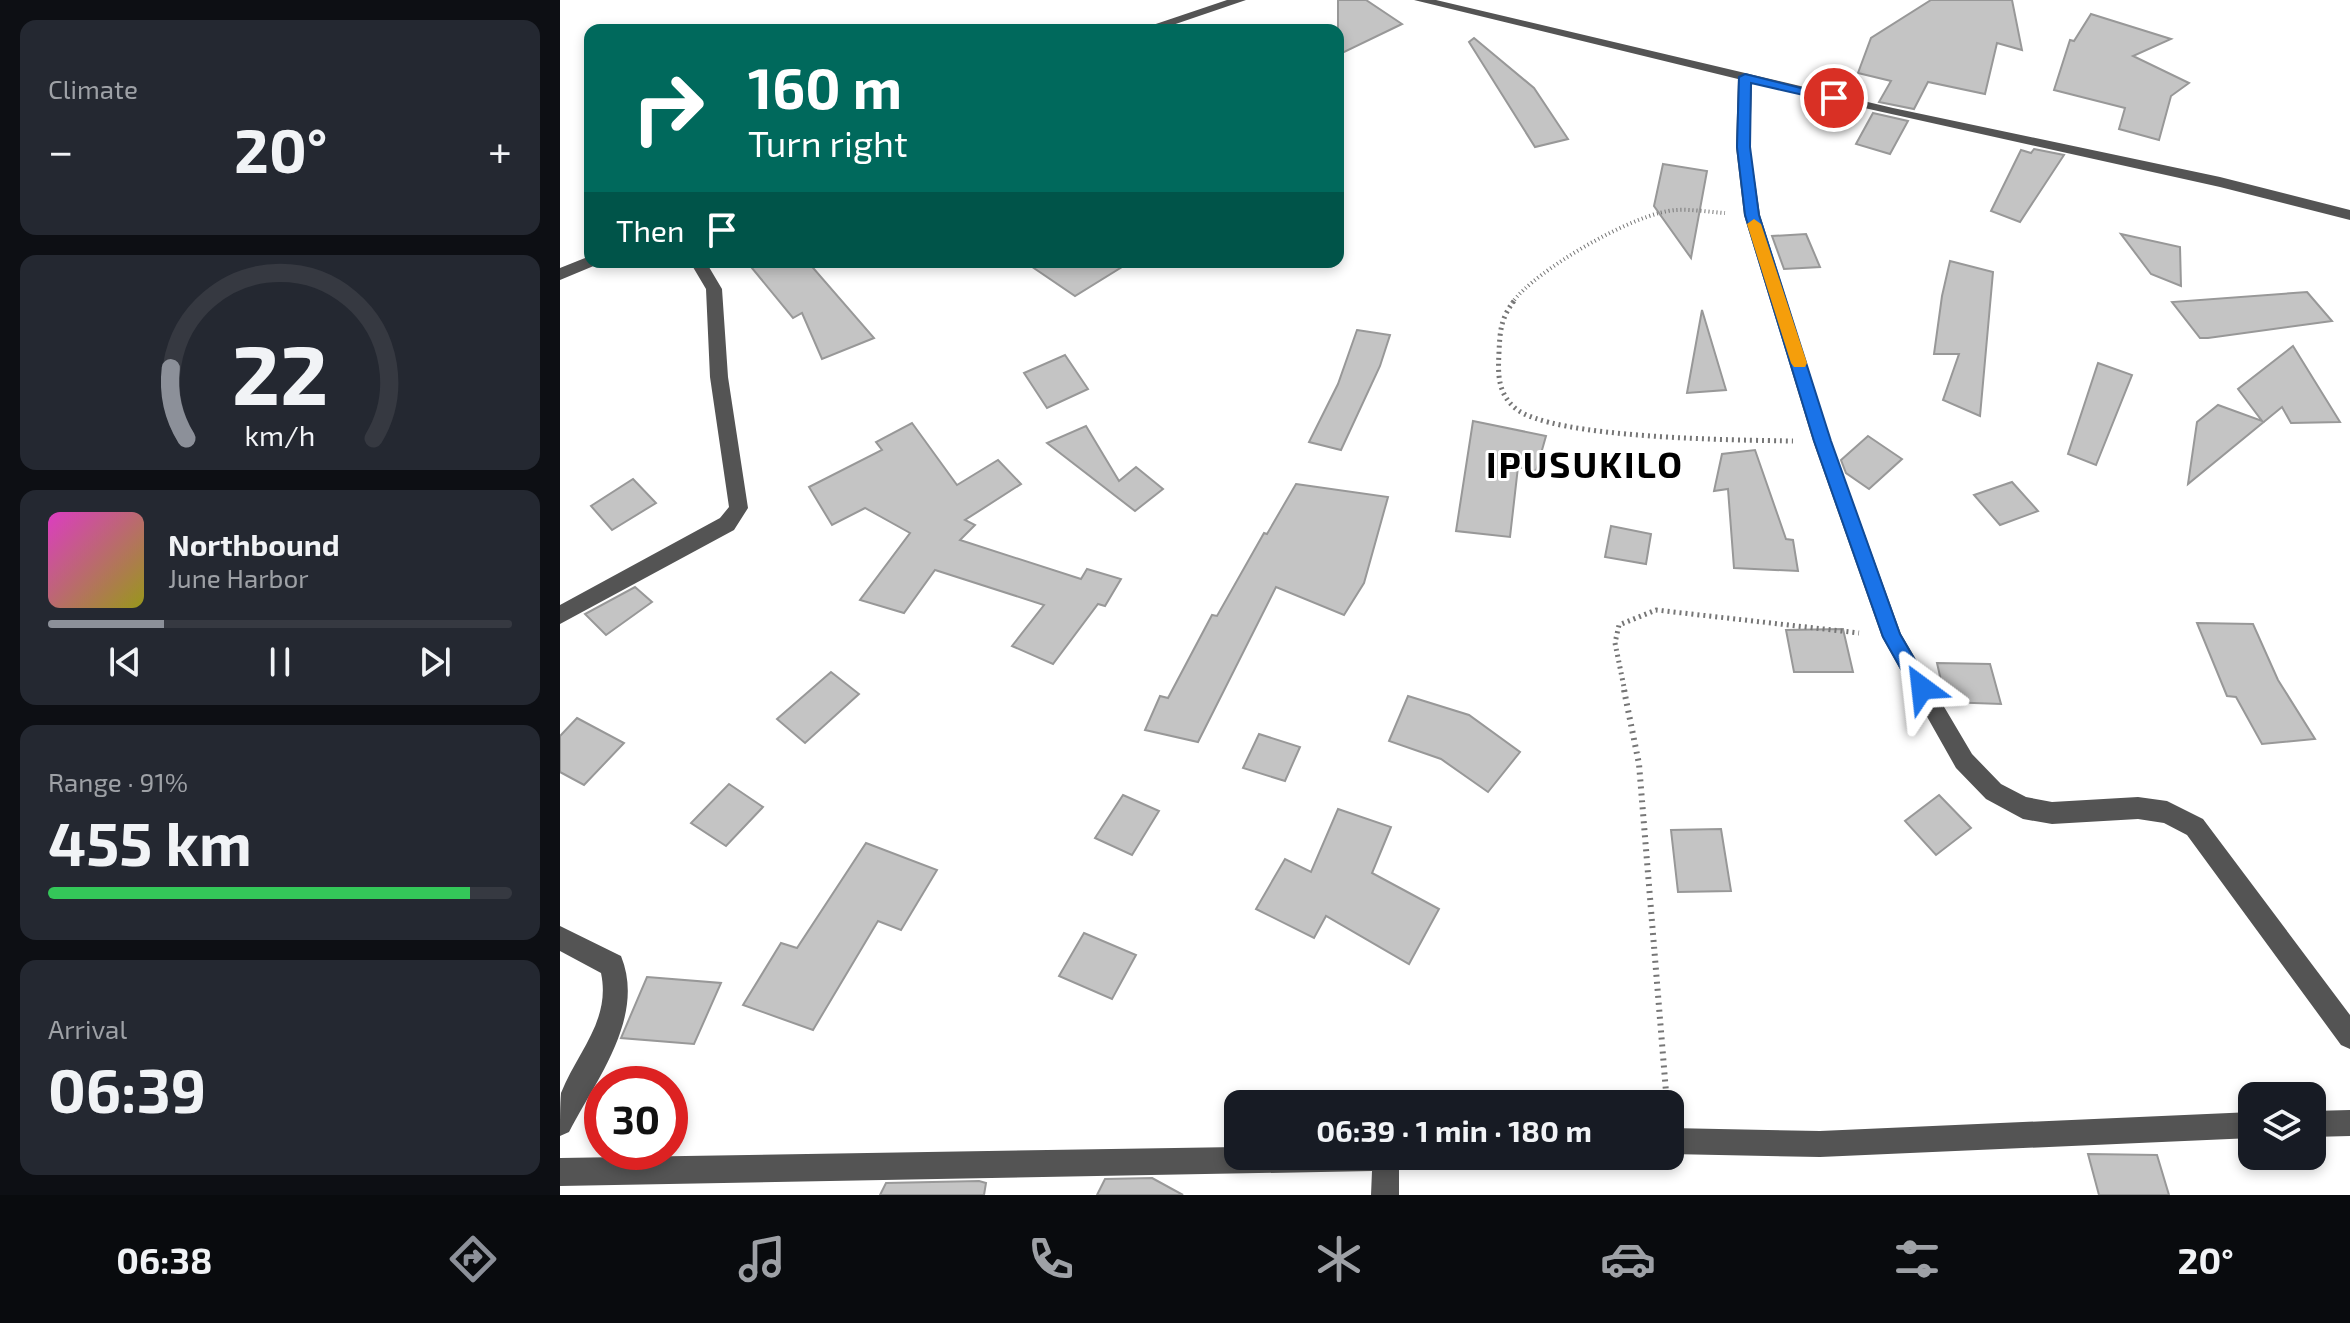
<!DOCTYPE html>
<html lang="en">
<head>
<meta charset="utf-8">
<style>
  body { margin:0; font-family:"Exo 2",sans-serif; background:#242831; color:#f1f3f6; height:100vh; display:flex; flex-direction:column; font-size:30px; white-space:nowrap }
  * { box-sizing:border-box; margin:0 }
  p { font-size:26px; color:#9ea1a6 }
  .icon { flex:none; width:44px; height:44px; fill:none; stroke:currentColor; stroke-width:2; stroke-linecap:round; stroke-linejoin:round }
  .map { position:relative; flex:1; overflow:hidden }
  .side { display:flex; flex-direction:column; gap:20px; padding:20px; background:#0d0f14; width:560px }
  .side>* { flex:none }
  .top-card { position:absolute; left:24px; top:24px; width:760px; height:244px; border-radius:16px; box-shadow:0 4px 12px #0003; background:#00695c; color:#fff; overflow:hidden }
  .fabs { position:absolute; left:1678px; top:1082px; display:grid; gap:16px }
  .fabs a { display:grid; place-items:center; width:88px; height:88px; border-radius:16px; background:#171b24; box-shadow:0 4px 12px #0003; font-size:40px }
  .speed { position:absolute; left:24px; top:1066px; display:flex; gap:16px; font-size:40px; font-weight:700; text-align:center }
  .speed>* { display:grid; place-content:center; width:104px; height:104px; border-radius:50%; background:#171b24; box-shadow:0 4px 12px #0003; line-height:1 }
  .speed .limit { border:12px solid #d22; background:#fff; color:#111 }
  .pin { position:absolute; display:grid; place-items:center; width:68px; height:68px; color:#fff; margin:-34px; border:4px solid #fff; border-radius:50%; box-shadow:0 2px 8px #0007 }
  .me { position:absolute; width:88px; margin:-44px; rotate:330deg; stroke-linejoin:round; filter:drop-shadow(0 0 6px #0008) }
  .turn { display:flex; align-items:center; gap:28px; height:168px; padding:0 32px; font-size:36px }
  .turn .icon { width:104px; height:104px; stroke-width:2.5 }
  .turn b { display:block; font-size:56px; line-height:68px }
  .then { display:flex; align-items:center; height:76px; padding:0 32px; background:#0003; gap:16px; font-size:30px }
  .big { font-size:60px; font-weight:700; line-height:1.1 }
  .side .widget { flex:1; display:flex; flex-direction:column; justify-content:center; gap:12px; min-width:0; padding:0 28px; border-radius:16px; background:#242831 }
  .side .dial { align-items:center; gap:0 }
  .dial svg { height:208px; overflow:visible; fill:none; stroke:#363941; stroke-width:7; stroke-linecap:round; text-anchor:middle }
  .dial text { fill:#f1f3f6; stroke:none }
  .song { display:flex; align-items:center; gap:24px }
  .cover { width:96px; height:96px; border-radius:12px; background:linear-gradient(135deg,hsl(310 70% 55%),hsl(60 70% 35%)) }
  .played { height:8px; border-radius:4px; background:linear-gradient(90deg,#8c9099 25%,#363941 25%) }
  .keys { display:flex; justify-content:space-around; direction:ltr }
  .heat { display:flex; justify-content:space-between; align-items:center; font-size:44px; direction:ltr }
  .charge { height:12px; border-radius:6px; background:linear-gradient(90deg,#34c759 91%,#363941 0) }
  .trip { position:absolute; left:664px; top:1090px; width:460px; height:80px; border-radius:16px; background:#171b24; box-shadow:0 4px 12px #0003; font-weight:700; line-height:80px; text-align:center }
  .menu { display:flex; height:128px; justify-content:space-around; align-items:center; background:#090b0e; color:#9ea1a6 }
  .menu .icon { width:56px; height:56px }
  .menu .current { color:#8c9099 }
  .menu b { font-size:36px; color:#f1f3f6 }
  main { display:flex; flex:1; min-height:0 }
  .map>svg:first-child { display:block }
  .building { fill:#c4c4c4; stroke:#989898; stroke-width:2 }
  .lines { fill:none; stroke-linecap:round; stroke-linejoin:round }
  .path-far2 { stroke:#767676; stroke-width:4; stroke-dasharray:1 3; stroke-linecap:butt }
  .path-far1 { stroke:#767676; stroke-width:5; stroke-dasharray:2 4; stroke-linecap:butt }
  .path { stroke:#767676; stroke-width:6; stroke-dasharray:2 5; stroke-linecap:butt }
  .minor { fill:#545454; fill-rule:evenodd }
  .route { fill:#1a73e8; stroke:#114b97; stroke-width:2 }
  .slow { fill:#f59e0b }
  .labels { text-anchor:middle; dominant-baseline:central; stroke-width:6; stroke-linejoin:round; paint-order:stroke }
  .district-label { font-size:36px; font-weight:bold; letter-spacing:2px; fill:#000; stroke:#fff }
</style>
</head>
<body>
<main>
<section class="side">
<div class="widget"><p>Climate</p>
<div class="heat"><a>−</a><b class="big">20°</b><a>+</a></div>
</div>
<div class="widget dial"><svg viewBox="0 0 100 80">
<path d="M14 69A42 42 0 1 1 86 69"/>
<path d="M14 69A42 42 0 0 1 8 42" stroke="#8c9099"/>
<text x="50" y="56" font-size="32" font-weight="700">22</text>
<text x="50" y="72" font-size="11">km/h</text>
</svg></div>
<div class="widget">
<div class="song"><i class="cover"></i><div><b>Northbound</b><p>June Harbor</p></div></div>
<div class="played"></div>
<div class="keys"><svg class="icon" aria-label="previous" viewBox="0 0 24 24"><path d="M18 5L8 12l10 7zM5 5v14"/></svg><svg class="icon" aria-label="pause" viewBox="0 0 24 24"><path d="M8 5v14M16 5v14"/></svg><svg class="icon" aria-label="next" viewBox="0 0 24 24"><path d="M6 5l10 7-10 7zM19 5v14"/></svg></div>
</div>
<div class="widget"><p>Range · 91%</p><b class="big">455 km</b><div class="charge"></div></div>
<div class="widget"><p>Arrival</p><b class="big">06:39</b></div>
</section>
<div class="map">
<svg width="1790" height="1195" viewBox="0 0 1790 1195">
  <rect width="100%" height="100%" fill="#fff"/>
  <g class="building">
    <path d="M778,0H806L842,24L778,55Z"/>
    <path d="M1371,0H1452L1462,50L1437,43L1425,94L1368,82L1354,109L1319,102L1331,81L1298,73L1311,38Z"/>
    <path d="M1531,14L1611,39L1573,56L1629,83L1611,96L1599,140L1559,129L1565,108L1494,90L1510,40L1514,41Z"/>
    <path d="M914,38L974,88L1008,139L975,147L909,42Z"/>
    <path d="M1313,113L1348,121L1330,154L1296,144Z"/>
    <path d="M1474,149L1504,155L1460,222L1431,211L1461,150L1471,153Z"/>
    <path d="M1103,164L1147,171L1131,258L1094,206Z"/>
    <path d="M1246,234L1260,267L1224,269L1212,236Z"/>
    <path d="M1561,234L1620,247L1621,286L1591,274Z"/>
    <path d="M1390,261L1433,272L1420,416L1383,400L1399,354H1374L1382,296Z"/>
    <path d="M187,262H248L314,338L262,359L242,313L233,318Z"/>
    <path d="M465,262H570L515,296Z"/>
    <path d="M1747,292L1772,321L1648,338H1640L1612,302Z"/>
    <path d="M1142,310L1166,390L1127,393Z"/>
    <path d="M797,330L830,335L820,366L781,450L749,442L778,384Z"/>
    <path d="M1733,346L1780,422L1731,423L1722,407L1628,484L1637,422L1658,405L1702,421L1678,389Z"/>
    <path d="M505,355L528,389L487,408L464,373Z"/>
    <path d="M1538,363L1572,375L1536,465L1508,454Z"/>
    <path d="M913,421L986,436L976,471L958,467L950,537L896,531Z"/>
    <path d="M352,423L397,485L438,460L461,484L405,520L415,525L400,540L521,579L527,569L561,579L545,606L538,604L493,664L452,646L484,605L375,570L344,613L300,600L350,533L305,508L272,525L249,487L322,450L316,442Z"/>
    <path d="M526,426L559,481L576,467L603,489L575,511L487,443Z"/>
    <path d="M1308,436L1342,459L1309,489L1286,473L1281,460Z"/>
    <path d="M1195,450L1226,539L1233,540L1238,571L1174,568L1168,489L1154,491L1162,454Z"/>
    <path d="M73,479L96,503L52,530L31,506Z"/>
    <path d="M1452,482L1478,511L1440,525L1414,495Z"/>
    <path d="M736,484L828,497L804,583L784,615L716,587L638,742L585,730L600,696L608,698L652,615L657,616L704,533L707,534Z"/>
    <path d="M1051,526L1091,534L1086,564L1045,557Z"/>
    <path d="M75,587L92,602L46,635L25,614Z"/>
    <path d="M1637,623L1693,624L1718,680L1755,739L1702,744L1676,697L1667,696Z"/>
    <path d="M1283,629L1293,672H1234L1226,630Z"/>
    <path d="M1377,663L1430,664L1441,704L1386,702Z"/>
    <path d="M271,672L299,694L245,743L217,719Z"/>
    <path d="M848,696L909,715L960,752L928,792L881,759L829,741Z"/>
    <path d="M17,718L64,743L24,785L0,772V736Z"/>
    <path d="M699,734L740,747L725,781L683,768Z"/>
    <path d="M169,784L203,807L166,846L131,823Z"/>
    <path d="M563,795L599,811L572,855L535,838Z"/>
    <path d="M1379,795L1411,828L1376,855L1345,821Z"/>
    <path d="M778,809L831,827L812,873L879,909L849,964L766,916L754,938L696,909L725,859L751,872Z"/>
    <path d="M1161,829L1171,891L1118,892L1111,830Z"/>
    <path d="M306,843L377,870L341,930L318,921L253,1030L183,1005L221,943L237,948Z"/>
    <path d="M524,933L576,955L552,999L499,976Z"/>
    <path d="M87,977L161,983L134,1044L61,1038Z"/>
    <path d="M1528,1154L1597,1155L1609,1195H1539Z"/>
    <path d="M592,1178L623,1195H537L545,1179Z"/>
    <path d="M419,1181L426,1183L424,1195H320L326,1183Z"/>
  </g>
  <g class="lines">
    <path class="path-far2" d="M952,303C975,270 1076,212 1116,210C1132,209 1149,212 1165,213"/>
    <g class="path-far1">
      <path d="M954,301C941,318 940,330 939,352C938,373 937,392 955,408C991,439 1180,440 1233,441"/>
      <path d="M1065,692L1055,643L1059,625L1096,610L1299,633"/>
    </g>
    <path class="path" d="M1064,690L1079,764L1107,1104"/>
    <g class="minor">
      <path d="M667,0H686L598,30H578Z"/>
      <path d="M854,0H876L1333,108L1660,177L1790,210V220L1660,187L1192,83L1190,147L1200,215L1271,441L1341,634L1412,754L1441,784L1466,797L1492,802L1578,797L1607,801L1643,819L1790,1015V1049L1781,1045L1627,835L1604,823L1578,819L1492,824L1463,819L1426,799L1396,768L1322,637L1253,441L1184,215L1176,147L1178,79Z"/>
      <path d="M30,256V262H37L36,265L0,280V268Z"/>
      <path d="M130,262H146L162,289L168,377L188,508L174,530L0,624V605L160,518L169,507L150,377L146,289Z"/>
      <path d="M0,926L61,956C86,1017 36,1080 9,1132L0,1136C0,1123 0,1105 1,1093C18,1051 51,1020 41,973L0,951Z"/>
      <path d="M1790,1110V1136L1752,1137V1111Z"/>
      <path d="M1692,1112V1138L1260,1157L1110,1154V1128L1260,1131Z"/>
      <path d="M678,1147V1156H883L879,1165L870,1169L839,1170V1195H811L812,1171L0,1186V1158Z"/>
    </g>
  </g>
  <path class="route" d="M1185,74L1280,98L1274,102L1191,83L1190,147L1199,215L1271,441L1340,634L1371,688L1368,694L1362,696L1355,694L1323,637L1254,441L1185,215L1177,147L1179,77Z"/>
  <path class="slow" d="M1194,219L1201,224L1247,363L1245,367H1234L1231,363L1187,224Z"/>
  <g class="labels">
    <g class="district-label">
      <text x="1025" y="463">IPUSUKILO</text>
    </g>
  </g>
</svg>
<div class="fabs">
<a><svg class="icon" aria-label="layers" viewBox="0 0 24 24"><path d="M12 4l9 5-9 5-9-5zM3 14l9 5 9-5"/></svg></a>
</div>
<div class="speed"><div class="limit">30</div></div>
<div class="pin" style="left:1274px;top:98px;background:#d93025"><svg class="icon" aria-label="arrive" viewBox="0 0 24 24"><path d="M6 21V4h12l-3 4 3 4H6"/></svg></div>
<svg class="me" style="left:1362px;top:688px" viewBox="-20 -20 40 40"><path d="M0-17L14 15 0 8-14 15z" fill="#1a73e8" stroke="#fff" stroke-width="4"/></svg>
<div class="trip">06:39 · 1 min · 180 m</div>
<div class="top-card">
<div class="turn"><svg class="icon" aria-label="right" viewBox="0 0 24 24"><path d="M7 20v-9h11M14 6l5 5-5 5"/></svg><div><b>160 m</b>Turn right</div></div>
<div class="then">Then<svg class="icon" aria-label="arrive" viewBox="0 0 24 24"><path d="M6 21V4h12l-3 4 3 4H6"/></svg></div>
</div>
</div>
</main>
<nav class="menu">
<b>06:38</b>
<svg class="icon current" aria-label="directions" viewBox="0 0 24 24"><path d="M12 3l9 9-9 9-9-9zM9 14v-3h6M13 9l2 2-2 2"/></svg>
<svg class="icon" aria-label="music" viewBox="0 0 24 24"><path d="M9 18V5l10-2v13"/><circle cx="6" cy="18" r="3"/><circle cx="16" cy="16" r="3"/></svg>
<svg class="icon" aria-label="phone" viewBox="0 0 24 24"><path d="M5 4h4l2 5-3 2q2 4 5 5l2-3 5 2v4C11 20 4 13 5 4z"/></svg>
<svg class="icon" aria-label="climate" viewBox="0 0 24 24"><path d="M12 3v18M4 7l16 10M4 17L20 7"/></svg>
<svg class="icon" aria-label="car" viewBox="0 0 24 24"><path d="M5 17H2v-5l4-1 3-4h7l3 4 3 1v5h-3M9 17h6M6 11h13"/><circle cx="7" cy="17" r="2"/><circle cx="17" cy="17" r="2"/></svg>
<svg class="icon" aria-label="filters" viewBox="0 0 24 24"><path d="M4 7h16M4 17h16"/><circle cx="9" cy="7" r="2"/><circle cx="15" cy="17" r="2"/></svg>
<b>20°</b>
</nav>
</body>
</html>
